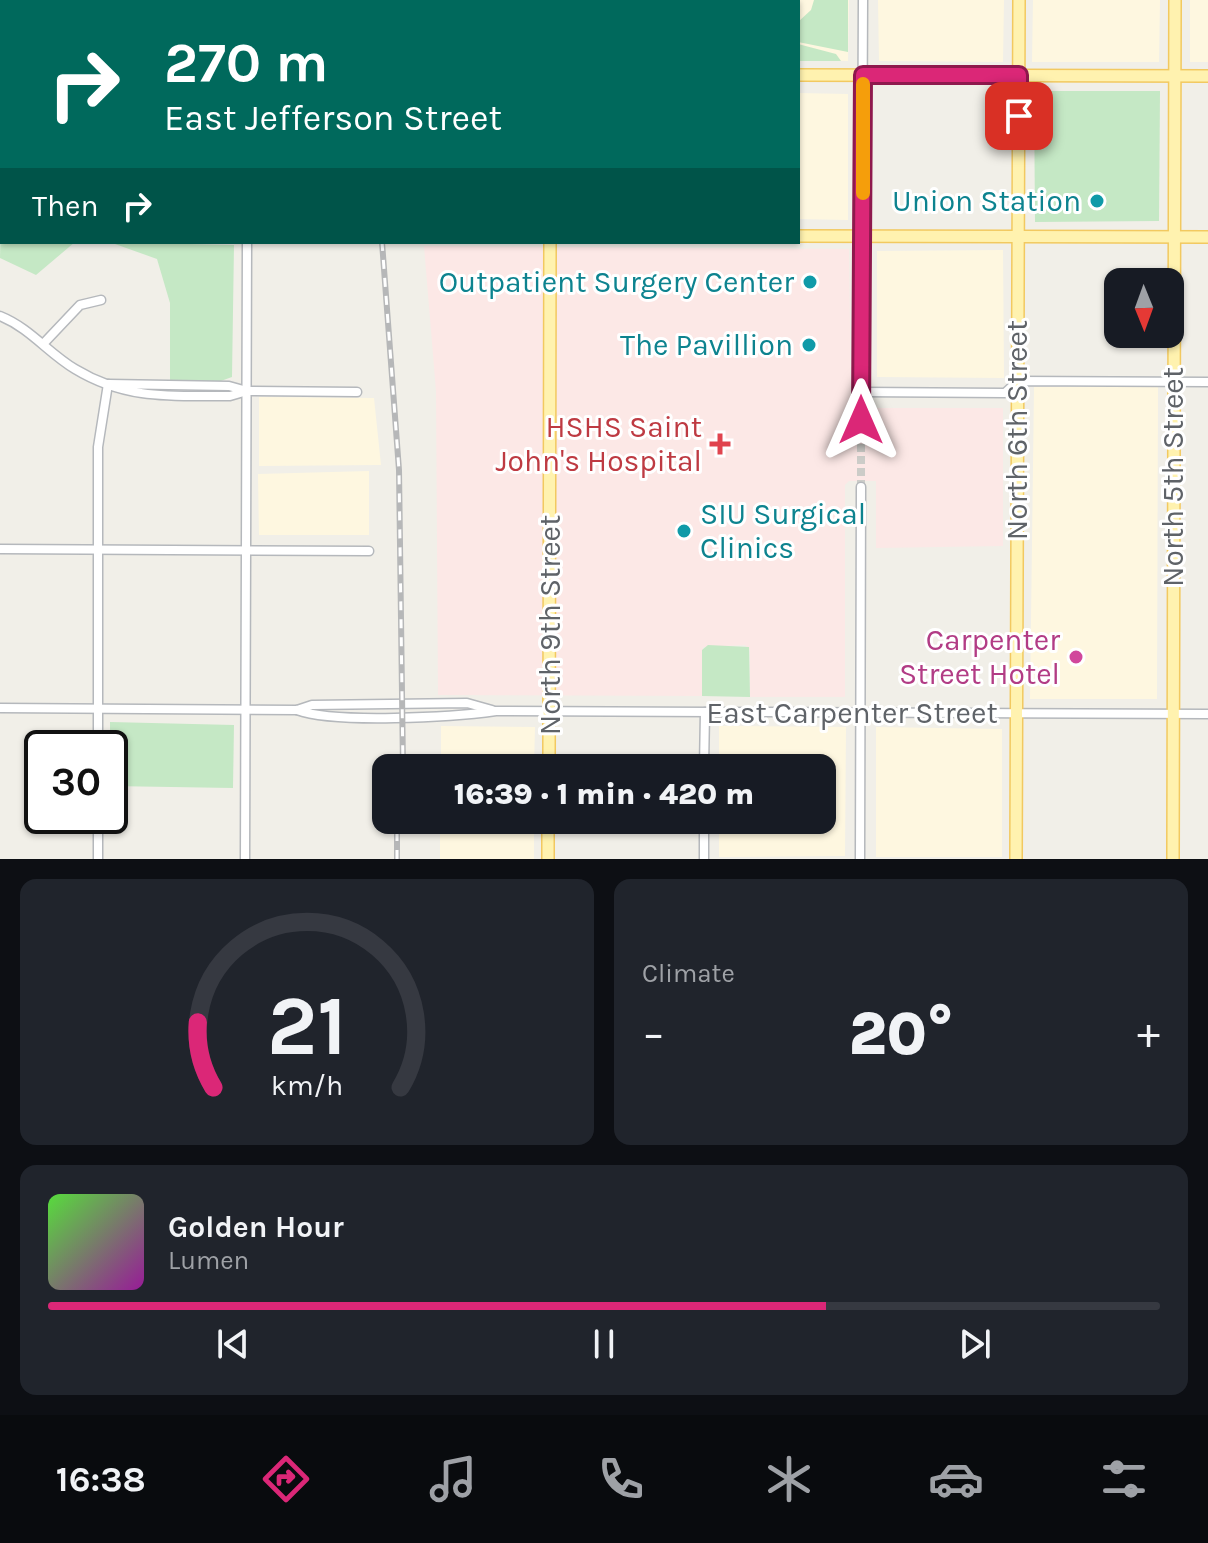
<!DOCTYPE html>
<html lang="en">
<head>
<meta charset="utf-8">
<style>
  body { margin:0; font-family:Karla,sans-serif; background:#20242c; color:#f1f3f6; height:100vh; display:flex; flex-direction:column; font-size:30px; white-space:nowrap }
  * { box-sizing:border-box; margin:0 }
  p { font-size:26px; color:#9ea1a6 }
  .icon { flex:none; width:44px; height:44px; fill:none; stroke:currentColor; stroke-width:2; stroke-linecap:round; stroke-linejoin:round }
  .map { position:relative; height:859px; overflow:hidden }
  .panel { display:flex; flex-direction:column; gap:20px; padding:20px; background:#0d0f14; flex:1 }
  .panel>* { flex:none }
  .hud { position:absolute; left:0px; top:0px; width:800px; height:244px; box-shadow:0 2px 6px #0004; background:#00695c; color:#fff; overflow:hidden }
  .needle { width:52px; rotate:179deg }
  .fabs { position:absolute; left:1104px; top:268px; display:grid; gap:16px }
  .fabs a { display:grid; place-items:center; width:80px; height:80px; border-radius:16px; background:#171b24; box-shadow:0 2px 6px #0004; font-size:40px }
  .speed { position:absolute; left:24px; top:730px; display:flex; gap:16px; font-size:40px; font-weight:700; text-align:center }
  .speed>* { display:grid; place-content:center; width:104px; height:104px; border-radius:50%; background:#171b24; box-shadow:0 2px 6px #0004; line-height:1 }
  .speed .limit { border:4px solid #111; border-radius:12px; background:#fff; color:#111 }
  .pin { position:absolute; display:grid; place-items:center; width:68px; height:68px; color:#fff; margin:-34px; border-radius:16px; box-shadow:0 4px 12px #0006 }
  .me { position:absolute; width:88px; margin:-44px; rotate:0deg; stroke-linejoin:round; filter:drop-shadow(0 0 6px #0008) }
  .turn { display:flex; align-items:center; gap:28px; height:168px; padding:0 32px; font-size:36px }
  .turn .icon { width:104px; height:104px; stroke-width:2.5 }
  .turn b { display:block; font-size:56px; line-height:68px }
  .then { display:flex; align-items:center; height:76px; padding:0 32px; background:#0003; gap:16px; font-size:30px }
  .big { font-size:60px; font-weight:800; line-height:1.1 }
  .panel .tile { flex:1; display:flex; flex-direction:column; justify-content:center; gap:12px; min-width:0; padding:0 28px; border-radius:16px; background:#20242c }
  .panel .dial { align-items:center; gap:0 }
  .dial svg { height:208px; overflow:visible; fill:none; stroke:#363941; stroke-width:7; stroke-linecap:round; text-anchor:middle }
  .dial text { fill:#f1f3f6; stroke:none }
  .song { display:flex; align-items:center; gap:24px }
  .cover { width:96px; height:96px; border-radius:12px; background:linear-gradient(135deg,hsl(110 70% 55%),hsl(300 70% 35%)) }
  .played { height:8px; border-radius:4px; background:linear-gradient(90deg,#db2777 70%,#363941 70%) }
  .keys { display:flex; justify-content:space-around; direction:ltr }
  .heat { display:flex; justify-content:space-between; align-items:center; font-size:44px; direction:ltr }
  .panel .tiles { flex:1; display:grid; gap:20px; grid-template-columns:1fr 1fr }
  .tile:last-child { grid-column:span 2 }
  .trip { position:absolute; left:372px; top:754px; width:464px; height:80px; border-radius:16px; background:#171b24; box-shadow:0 2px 6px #0004; font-weight:800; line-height:80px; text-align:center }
  .menu { display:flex; height:128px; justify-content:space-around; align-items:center; background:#090b0e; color:#9ea1a6 }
  .menu .icon { width:56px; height:56px }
  .menu .active { color:#db2777 }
  .menu b { font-size:36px; color:#f1f3f6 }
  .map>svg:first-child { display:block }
  .commercial { fill:#fef7e0 }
  .medical { fill:#fce8e6 }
  .green { fill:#c5e8c5 }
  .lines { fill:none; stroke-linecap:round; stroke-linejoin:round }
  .minor-tunnel { stroke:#ccccc8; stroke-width:8; stroke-dasharray:8 4; stroke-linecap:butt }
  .minor-casing { stroke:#b5b8bc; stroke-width:11 }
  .major-casing { stroke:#f2c960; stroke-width:14 }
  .minor { stroke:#fff; stroke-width:8 }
  .major { stroke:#fff2af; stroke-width:11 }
  .rail-casing { stroke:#b6b7b8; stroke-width:6 }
  .rail { stroke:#fff; stroke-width:3; stroke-dasharray:9; stroke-linecap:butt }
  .route-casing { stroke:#8e194d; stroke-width:20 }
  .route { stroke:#db2777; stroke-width:14 }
  .slow { stroke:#f59e0b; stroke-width:14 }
  .culture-dot { fill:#0f9aa8; stroke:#fff; stroke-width:3 }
  .health-dot { fill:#e0444e; stroke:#fff; stroke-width:3 }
  .hotel-dot { fill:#d1479c; stroke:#fff; stroke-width:3 }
  .labels { text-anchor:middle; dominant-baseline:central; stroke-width:6; stroke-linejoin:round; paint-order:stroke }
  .culture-label { font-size:30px; fill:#0d838f; stroke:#fff; text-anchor:end }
  .health-label { font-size:30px; fill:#be3a42; stroke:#fff; text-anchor:end }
  .street-label { font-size:30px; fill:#5f6368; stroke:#fff }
  .hotel-label { font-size:30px; fill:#b23c85; stroke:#fff; text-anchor:end }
</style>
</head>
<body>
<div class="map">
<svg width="1208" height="859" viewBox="0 0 1208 859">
  <rect width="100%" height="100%" fill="#f1efe8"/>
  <g class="commercial">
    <path d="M567,0H849L848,61L798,60V2Z"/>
    <path d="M878,0H1004L1003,62L879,61Z"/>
    <path d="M1033,0H1160L1159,62H1032Z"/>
    <rect x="1190" y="0" width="18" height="62"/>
    <path d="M798,93L848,94V220L798,219Z"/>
    <path d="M1003,250L1004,378L877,377V251Z"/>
    <path d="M1034,387H1158L1157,699H1030Z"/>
    <path d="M259,397L374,398L381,465L259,466Z"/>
    <path d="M369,471V535H259L258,474Z"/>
    <path d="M441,726L535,727L534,768H441Z"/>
    <path d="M719,726L846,727L845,856L719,857V820H822V768H719Z"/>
    <path d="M876,727L1002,729V857H876Z"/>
    <rect x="440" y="820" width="94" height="39"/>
  </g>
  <path class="medical" d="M424,246L849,249L851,408H1003V546L876,548V481H849L845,485V697H750V650L745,645L703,647L702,696L438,695L436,391Z"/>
  <g class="green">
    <path d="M814,0H848V52L798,42V22L811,10Z"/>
    <path d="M798,44L836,54L841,61H798Z"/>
    <path d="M1034,91H1160L1159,221L1035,222Z"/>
    <path d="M2,172V242H75L36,275L0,258Z"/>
    <path d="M98,242L234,245L232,377L218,382H170V303L157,259L115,244Z"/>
    <path d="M708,645L749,647L750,697L702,696V650Z"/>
    <path d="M110,722L234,725L233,788L110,786Z"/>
  </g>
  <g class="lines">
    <path class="minor-tunnel" d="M861,420V487"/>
    <g class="minor-casing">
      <g id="minor">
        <path d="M53,2L56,0"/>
        <path d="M97,2V0"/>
        <path d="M247,2V0"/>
        <path d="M0,13H2"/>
        <path d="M0,316C30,328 48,353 75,369C126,400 172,396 230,396L247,391"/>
        <path d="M44,343L80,305L101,300"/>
        <path d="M109,384L229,386L247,391L357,392"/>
        <path d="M861,392L1005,393L1018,381L1208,382"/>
        <path d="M861,420L863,0"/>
        <path d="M0,549L369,551"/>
        <path d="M0,708L297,710L312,705L467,703L492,710"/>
        <path d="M297,710C335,724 453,717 496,711L1208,714"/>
        <path d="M98,748V447L108,384"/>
        <path d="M704,768L705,712"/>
        <path d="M704,820V859"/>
        <path d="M98,859V816"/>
        <path d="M245,859L247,242"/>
        <path d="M860,859L861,487"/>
      </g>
    </g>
    <g class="major-casing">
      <g id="major">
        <path d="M551,0V2"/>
        <path d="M798,75L1208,76"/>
        <path d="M0,122H2"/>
        <path d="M0,160L2,158"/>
        <path d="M798,236L1208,237"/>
        <path d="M549,768L550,242"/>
        <path d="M548,859V820"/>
        <path d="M1016,859L1019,0"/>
        <path d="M1173,859L1175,0"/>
      </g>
    </g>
    <use href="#minor" class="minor"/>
    <use href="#major" class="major"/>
    <g class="rail-casing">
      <g id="rail">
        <path d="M374,2V0"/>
        <path d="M382,242L399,470L403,768"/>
        <path d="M397,859V820"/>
      </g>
    </g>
    <use href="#rail" class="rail"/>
  </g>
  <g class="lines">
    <g class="route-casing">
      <path id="route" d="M861,420L863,75H1019V116"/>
    </g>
    <use href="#route" class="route"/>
    <path class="slow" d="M863,193V84"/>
  </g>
  <g class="culture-dot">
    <circle cx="1097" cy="201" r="8"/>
    <circle cx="810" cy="282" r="8"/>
    <circle cx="809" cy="345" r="8"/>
    <circle cx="684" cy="531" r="8"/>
  </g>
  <path class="health-dot" d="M716 432h8v8h8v8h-8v8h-8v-8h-8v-8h8z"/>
  <circle class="hotel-dot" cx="1076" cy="657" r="8"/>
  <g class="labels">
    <g class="culture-label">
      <text x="1081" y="201">Union Station</text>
      <text x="794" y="282">Outpatient Surgery Center</text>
      <text x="793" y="345">The Pavillion</text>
      <text x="700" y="514" text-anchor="start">SIU Surgical<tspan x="700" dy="34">Clinics</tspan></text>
    </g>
    <g class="health-label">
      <text x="702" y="427">HSHS Saint<tspan x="702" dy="34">John's Hospital</tspan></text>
    </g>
    <g class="street-label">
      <text transform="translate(1017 430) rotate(-90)">North 6th Street</text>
      <text transform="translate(1173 477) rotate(-90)">North 5th Street</text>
      <text transform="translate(550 625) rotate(-90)">North 9th Street</text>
      <text x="852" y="713">East Carpenter Street</text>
    </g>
    <g class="hotel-label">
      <text x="1060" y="640">Carpenter<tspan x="1060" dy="34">Street Hotel</tspan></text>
    </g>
  </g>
</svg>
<div class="fabs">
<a><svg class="needle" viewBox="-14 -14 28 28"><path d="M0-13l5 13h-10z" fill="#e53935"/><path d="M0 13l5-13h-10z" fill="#9ea1a6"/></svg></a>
</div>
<div class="speed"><div class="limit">30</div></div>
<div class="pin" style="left:1019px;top:116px;background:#d93025"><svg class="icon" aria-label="arrive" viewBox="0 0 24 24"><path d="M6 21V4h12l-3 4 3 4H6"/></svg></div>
<svg class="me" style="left:861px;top:420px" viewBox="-20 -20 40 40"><path d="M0-17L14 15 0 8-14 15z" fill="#db2777" stroke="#fff" stroke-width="4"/></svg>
<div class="trip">16:39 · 1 min · 420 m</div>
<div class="hud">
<div class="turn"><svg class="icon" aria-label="right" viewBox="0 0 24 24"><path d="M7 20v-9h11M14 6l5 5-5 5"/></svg><div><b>270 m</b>East Jefferson Street</div></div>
<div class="then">Then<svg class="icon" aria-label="right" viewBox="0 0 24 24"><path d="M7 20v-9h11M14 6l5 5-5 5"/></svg></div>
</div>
</div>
<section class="panel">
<div class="tiles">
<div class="tile dial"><svg viewBox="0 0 100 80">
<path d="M14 69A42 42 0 1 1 86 69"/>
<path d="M14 69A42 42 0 0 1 8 44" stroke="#db2777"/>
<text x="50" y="56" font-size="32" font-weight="700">21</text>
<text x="50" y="72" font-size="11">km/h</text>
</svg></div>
<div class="tile"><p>Climate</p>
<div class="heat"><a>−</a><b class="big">20°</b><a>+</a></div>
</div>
<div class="tile">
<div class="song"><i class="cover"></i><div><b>Golden Hour</b><p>Lumen</p></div></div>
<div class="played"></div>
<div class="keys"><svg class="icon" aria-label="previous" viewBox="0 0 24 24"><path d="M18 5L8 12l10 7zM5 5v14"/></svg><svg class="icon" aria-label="pause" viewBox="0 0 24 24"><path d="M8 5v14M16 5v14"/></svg><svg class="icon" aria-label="next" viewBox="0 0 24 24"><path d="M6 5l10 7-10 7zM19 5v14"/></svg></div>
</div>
</div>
</section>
<nav class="menu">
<b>16:38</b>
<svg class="icon active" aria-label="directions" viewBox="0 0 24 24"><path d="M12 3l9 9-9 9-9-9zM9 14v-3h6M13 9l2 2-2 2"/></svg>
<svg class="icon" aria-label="music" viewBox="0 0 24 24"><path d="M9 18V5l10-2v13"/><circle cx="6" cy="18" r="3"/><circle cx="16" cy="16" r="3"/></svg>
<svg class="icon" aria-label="phone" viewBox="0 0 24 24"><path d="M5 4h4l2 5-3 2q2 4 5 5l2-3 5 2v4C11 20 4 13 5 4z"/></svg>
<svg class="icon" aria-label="climate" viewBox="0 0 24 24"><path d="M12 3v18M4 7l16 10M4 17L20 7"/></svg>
<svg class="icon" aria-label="car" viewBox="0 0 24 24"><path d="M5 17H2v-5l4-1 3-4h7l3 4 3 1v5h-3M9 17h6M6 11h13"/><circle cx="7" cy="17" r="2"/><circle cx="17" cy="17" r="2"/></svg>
<svg class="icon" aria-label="filters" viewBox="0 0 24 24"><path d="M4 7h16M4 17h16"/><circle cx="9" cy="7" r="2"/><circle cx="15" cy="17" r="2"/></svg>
</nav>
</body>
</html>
